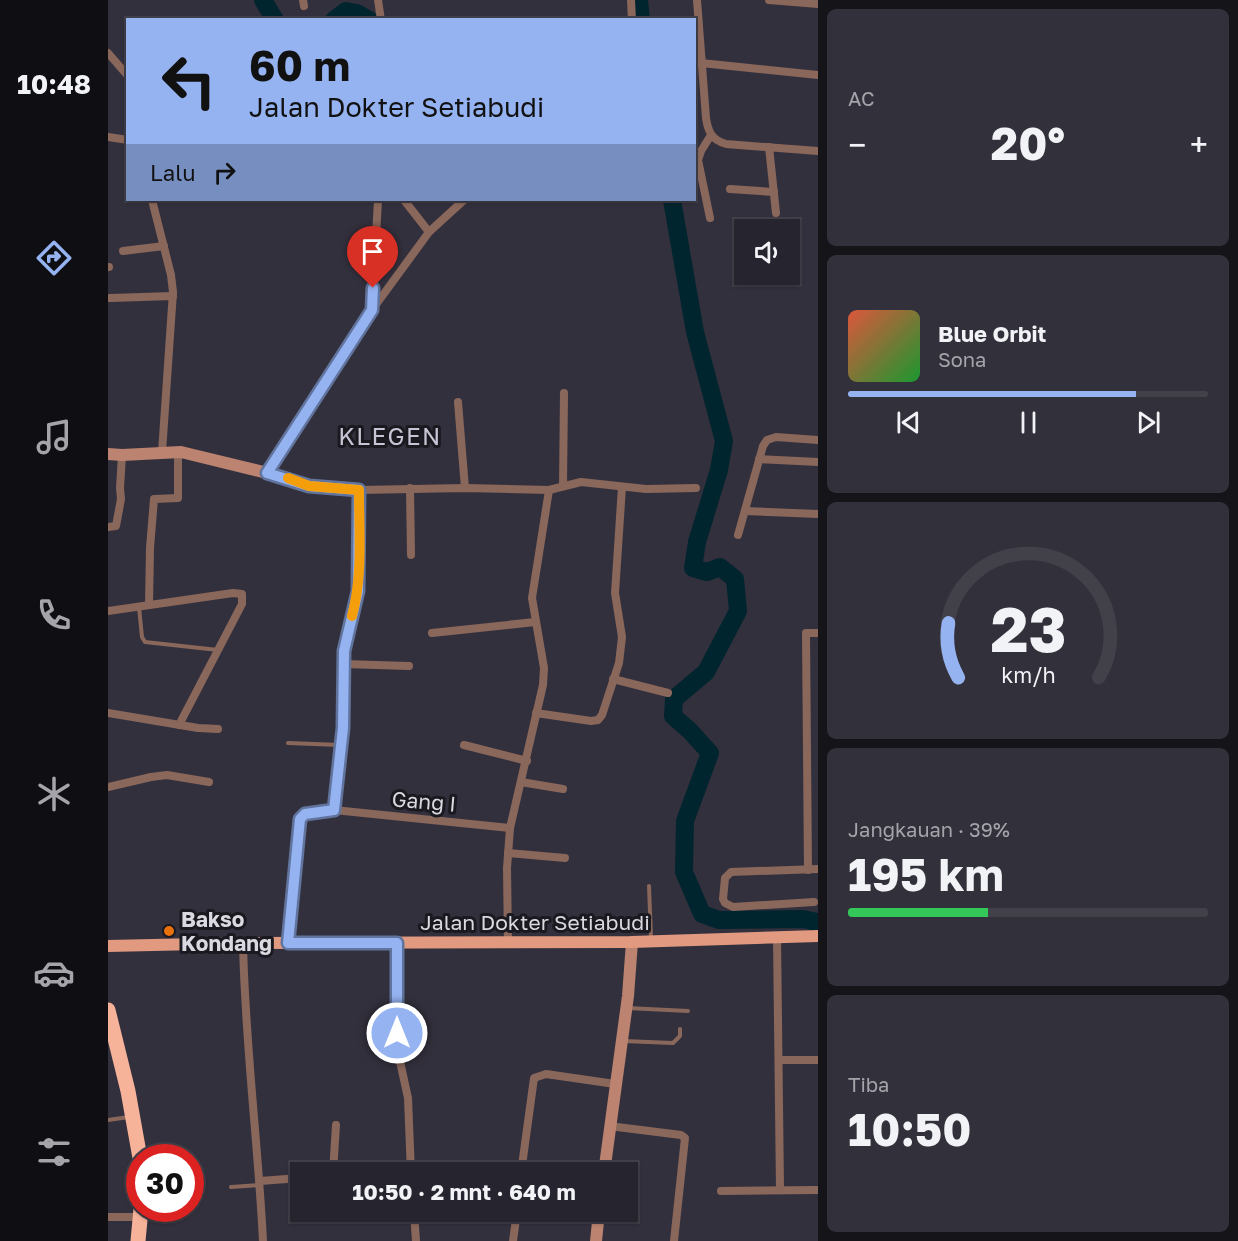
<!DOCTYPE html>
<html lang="id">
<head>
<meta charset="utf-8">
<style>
  body { margin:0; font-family:"Golos Text",sans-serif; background:#32303a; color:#f1f3f6; height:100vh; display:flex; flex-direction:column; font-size:22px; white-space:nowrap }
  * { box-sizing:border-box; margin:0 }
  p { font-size:20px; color:#a4a4aa }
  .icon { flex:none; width:33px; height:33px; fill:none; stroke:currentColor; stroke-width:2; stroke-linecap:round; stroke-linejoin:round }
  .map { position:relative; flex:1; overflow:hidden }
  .side { display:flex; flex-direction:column; gap:9px; padding:9px; background:#151419; width:420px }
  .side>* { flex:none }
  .top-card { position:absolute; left:18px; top:18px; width:570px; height:183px; border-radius:0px; box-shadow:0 2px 4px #0004,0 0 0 2px #42414a; background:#95b2f1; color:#111; overflow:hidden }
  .fabs { position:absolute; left:626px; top:219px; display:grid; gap:12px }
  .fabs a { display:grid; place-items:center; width:66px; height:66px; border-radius:0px; background:#26242e; box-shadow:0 2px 4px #0004,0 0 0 2px #42414a; font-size:30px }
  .speed { position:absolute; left:18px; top:1144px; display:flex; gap:12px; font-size:30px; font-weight:700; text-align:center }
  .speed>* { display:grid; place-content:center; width:78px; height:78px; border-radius:50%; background:#26242e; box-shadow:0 2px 4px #0004,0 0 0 2px #42414a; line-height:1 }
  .speed .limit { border:9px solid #d22; background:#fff; color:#111 }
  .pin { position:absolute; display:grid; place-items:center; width:51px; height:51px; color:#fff; margin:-62px -26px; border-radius:50% 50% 50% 0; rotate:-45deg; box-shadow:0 0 6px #0007 }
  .pin .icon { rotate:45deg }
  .me { position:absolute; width:66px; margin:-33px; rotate:0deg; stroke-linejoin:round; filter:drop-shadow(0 0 4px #0008) }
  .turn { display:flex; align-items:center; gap:21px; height:126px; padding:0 24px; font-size:27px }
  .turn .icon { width:78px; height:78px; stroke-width:2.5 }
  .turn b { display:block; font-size:42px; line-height:51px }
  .then { display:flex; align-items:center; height:57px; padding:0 24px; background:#0003; gap:12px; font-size:22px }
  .big { font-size:45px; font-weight:700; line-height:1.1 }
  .side .tile { flex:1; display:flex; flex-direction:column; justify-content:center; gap:9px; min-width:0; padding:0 21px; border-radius:9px; background:#32303a }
  .side .dial { align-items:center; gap:0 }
  .dial svg { height:156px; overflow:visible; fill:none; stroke:#42414a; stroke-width:7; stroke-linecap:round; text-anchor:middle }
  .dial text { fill:#f1f3f6; stroke:none }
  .song { display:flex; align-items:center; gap:18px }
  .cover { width:72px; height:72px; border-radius:9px; background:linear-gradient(135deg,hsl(10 70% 55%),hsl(130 70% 35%)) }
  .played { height:6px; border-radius:3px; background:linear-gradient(90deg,#95b2f1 80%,#42414a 80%) }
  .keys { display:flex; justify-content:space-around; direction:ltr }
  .heat { display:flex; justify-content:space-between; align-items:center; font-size:33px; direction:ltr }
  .charge { height:9px; border-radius:4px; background:linear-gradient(90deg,#34c759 39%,#42414a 0) }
  .trip { position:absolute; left:182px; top:1162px; width:348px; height:60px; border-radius:0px; background:#26242e; box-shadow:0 2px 4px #0004,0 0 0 2px #42414a; font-weight:700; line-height:60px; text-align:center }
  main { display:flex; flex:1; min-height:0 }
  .tab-bar { display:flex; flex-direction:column; width:108px; justify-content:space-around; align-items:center; background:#0f0e12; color:#a4a4aa }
  .tab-bar .icon { width:42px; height:42px }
  .tab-bar .active { color:#95b2f1 }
  .tab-bar b { font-size:27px; color:#f1f3f6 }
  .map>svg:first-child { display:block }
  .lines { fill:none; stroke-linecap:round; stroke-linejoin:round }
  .river { stroke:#00252e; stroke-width:18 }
  .lane { stroke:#8a675b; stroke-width:4 }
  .street { stroke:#8a675b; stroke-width:8 }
  .secondary { stroke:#bb8370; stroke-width:12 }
  .primary { stroke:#e19980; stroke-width:12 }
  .highway { stroke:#f7b29a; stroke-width:15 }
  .route-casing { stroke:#61749d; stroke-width:15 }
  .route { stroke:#95b2f1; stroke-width:10 }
  .slow { stroke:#f59e0b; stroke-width:10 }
  .food-dot { fill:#e8710a; stroke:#1a191f; stroke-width:2 }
  .labels { text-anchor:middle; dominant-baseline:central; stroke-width:6; stroke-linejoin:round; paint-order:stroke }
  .street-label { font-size:21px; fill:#dad9e1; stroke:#1a191f }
  .poi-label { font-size:21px; font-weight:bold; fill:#dad9e1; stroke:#1a191f; text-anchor:start }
  .quarter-label { font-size:24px; letter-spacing:1.5px; fill:#c7c5d5; stroke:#1a191f }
</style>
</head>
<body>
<main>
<nav class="tab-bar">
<b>10:48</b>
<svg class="icon active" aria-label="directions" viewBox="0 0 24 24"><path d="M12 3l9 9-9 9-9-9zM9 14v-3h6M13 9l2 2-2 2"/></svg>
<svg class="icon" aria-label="music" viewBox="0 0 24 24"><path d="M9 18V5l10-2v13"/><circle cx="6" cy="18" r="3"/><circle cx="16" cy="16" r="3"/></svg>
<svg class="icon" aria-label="phone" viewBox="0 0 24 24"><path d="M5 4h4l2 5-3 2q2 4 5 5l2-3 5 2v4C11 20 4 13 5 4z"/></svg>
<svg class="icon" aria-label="climate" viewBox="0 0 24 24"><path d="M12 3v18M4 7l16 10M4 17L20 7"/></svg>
<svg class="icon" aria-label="car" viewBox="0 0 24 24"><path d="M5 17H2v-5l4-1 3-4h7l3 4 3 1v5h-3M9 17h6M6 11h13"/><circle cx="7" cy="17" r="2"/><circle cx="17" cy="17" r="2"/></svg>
<svg class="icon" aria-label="filters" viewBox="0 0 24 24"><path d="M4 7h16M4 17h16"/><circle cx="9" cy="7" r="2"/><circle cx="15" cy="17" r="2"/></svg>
</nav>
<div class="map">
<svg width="710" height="1241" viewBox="0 0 710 1241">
  <rect width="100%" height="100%" fill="#33303d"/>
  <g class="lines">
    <g class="river">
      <path d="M155,0L167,20"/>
      <path d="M531,0L533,20"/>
      <path d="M226,20L238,11L249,13L261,20"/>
      <path d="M564,200L587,332L616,441L611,470L589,542L585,568L599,572L612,567L627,579L630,611L598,672L566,699L565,716L582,731L602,753L577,821L576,872L594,914L611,920L695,919L709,922L710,928"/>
    </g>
    <g class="lane">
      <path d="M31,607L34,637L37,642L110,650"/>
      <path d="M180,743L232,745"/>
      <path d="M541,886L543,938"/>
      <path d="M519,1008L580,1011"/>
      <path d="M515,1041L565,1043L572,1036V1029"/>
      <path d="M0,1120L21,1117"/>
      <path d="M123,1187L152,1185"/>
    </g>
    <g class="street">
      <path d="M195,0L196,6"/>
      <path d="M270,0L273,20"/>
      <path d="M523,0L524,20"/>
      <path d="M589,0L598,118C600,132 604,140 618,144L710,151"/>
      <path d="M661,0L710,4"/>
      <path d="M0,53L20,76"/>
      <path d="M593,63L710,75"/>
      <path d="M0,137L20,140"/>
      <path d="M661,147L668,213"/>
      <path d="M622,189L666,192"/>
      <path d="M44,200L63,275L65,292L54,452"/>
      <path d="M296,200L321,232"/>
      <path d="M602,218L590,160L593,151L603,135"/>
      <path d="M15,251L56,246"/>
      <path d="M0,267H1"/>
      <path d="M2,298L65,296"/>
      <path d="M264,310L270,200"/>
      <path d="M350,402L357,488"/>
      <path d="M651,459L710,462"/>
      <path d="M159,473L264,310L321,232L356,200"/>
      <path d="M455,486L456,393"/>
      <path d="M302,488L303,555"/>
      <path d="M251,490L357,488L441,490L473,482L538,489L588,488"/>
      <path d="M637,511L710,514"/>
      <path d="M0,527L8,526L13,499L12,488L14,455"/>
      <path d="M630,535L655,446L659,440L668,437L710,440"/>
      <path d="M41,605L42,548L46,499L70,498V452"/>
      <path d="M0,611L125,593L134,594V604L71,725"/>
      <path d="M324,633L427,622"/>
      <path d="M235,664L301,666"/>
      <path d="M505,679L560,693"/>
      <path d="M0,713L90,728L110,729"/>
      <path d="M428,713L483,721L490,720L494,715L511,663L514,637L507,593L514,487"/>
      <path d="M356,745L419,761"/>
      <path d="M413,782L455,789"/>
      <path d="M0,787L43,777L59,775L101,782"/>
      <path d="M226,810L402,828"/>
      <path d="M400,853L457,858"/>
      <path d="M700,870L698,633H710"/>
      <path d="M706,902L625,907L617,903L615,899L617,878L623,872L710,869"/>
      <path d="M669,937L672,1190"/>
      <path d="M135,943C137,1043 150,1142 155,1241"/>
      <path d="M289,943V1033L291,1057L300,1098L303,1173"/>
      <path d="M400,943L399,868L402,828L435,685L436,668L424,598L441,490"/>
      <path d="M671,1060H710"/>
      <path d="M501,1126L573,1135L577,1138L566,1241"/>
      <path d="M225,1173L228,1125"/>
      <path d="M413,1173L426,1078L438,1074L507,1084"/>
      <path d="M152,1181L192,1178"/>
      <path d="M613,1191L710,1190"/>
      <path d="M306,1212L308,1241"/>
      <path d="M0,1217H33"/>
      <path d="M405,1241L409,1212"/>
    </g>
    <g class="secondary">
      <path d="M0,454L14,455L73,452L180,478L201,486L251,490L250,591L236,651L235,728L226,810L197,814L192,819L180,943"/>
      <path d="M496,1173L520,996L524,942"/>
      <path d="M488,1241L491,1212"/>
    </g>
    <path class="primary" d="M0,946L135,943L524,942L710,936"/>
    <g class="highway">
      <path d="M0,1010L20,1091L32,1158"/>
      <path d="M30,1241L33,1209"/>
    </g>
  </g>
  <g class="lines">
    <g class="route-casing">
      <path id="route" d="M265,288L264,310L159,473L201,486L251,490L250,591L236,651L235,728L226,810L197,814L192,819L180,943H289V1033"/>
    </g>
    <use href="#route" class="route"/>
    <path class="slow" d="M180,478L201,486L251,490C251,532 255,575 244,616"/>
  </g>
  <circle class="food-dot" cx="61" cy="931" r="6"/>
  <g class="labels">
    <g class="street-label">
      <text transform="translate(316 801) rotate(5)">Gang I</text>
      <text x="427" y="922">Jalan Dokter Setiabudi</text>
    </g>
    <g class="poi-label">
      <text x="73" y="919">Bakso<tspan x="73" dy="24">Kondang</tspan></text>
    </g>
    <g class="quarter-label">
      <text x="282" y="435">KLEGEN</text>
    </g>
  </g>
</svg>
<div class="fabs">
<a><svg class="icon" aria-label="sound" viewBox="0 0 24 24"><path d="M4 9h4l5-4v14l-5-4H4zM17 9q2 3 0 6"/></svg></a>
</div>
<div class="speed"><div class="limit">30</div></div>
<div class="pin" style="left:265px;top:288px;background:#d93025"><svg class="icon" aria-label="arrive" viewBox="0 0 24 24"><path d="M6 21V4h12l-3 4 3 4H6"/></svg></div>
<svg class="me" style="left:289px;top:1033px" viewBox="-20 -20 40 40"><circle r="17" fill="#95b2f1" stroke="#fff" stroke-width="3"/><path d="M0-11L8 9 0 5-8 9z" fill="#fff"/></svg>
<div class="trip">10:50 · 2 mnt · 640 m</div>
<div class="top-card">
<div class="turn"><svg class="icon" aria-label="left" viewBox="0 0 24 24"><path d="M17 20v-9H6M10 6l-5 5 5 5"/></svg><div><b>60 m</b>Jalan Dokter Setiabudi</div></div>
<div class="then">Lalu<svg class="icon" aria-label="right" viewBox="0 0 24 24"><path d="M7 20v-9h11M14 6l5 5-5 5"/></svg></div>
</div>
</div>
<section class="side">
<div class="tile"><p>AC</p>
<div class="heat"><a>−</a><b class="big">20°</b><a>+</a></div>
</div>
<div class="tile">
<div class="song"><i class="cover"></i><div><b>Blue Orbit</b><p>Sona</p></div></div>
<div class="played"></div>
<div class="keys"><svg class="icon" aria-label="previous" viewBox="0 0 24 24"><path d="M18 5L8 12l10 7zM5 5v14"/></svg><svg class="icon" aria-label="pause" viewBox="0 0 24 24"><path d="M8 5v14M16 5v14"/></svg><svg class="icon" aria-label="next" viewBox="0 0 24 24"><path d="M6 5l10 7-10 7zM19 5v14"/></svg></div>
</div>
<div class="tile dial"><svg viewBox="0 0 100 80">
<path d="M14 69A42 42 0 1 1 86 69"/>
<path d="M14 69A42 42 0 0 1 9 41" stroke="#95b2f1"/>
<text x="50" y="56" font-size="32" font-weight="700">23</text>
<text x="50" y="72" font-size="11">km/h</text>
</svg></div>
<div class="tile"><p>Jangkauan · 39%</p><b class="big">195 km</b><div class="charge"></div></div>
<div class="tile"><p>Tiba</p><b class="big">10:50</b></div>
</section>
</main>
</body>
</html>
